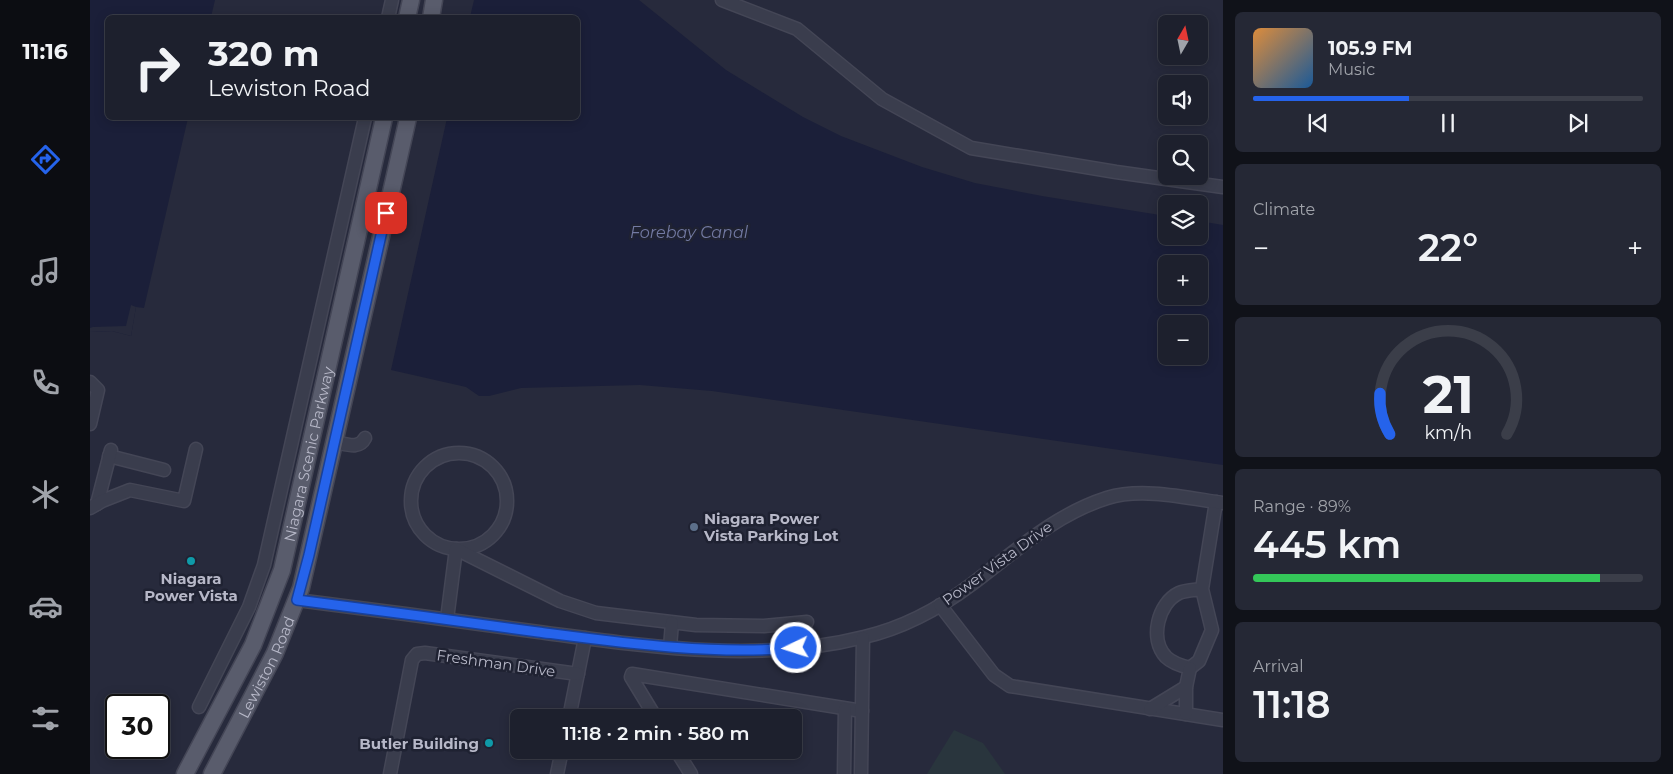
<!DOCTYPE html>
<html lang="en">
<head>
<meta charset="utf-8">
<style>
  body { margin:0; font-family:Montserrat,sans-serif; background:#252835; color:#f1f3f6; height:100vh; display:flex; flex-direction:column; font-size:19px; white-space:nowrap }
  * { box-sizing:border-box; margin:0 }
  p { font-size:16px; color:#a0a3aa }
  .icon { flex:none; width:28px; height:28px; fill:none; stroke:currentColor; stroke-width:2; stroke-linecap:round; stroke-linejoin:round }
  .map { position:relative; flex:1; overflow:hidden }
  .side { display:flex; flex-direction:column; gap:12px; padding:12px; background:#101219; width:450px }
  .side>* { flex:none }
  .guide { position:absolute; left:15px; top:15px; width:475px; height:105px; border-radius:8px; box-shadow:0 2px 12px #0003,0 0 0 1px #3b3e49; background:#1d202d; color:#f1f3f6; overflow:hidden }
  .needle { width:32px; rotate:9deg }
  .fabs { position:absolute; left:1068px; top:15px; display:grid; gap:10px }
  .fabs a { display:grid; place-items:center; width:50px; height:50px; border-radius:8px; background:#1d202d; box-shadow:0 2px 12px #0003,0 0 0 1px #3b3e49; font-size:25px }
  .speed { position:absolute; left:15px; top:694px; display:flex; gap:10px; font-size:25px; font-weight:700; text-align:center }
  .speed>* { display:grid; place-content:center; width:65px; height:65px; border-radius:50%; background:#1d202d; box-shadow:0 2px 12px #0003,0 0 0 1px #3b3e49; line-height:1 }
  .speed .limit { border:2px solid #111; border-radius:8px; background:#fff; color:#111 }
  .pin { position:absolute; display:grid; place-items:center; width:42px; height:42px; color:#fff; margin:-21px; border-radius:10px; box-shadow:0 2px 8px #0006 }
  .me { position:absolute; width:55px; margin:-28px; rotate:266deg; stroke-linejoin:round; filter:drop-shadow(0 0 4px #0008) }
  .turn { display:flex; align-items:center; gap:18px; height:105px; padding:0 20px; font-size:22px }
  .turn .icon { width:65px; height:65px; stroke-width:2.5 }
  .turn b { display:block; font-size:35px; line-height:42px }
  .big { font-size:38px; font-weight:600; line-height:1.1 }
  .side .card { flex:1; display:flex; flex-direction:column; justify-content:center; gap:8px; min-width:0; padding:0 18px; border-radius:8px; background:#252835 }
  .side .dial { align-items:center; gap:0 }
  .dial svg { height:130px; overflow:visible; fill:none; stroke:#3b3e49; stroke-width:7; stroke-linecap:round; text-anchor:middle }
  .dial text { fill:#f1f3f6; stroke:none }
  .song { display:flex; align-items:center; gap:15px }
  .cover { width:60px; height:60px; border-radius:8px; background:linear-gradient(135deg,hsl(30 70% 55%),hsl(210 70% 35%)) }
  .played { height:5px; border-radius:2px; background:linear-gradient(90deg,#2563eb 40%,#3b3e49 40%) }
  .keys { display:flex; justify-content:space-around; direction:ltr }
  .heat { display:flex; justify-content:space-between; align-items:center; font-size:28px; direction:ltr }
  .charge { height:8px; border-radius:4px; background:linear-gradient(90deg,#34c759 89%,#3b3e49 0) }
  .trip { position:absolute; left:420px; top:709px; width:292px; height:50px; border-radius:8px; background:#1d202d; box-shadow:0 2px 12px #0003,0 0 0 1px #3b3e49; font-weight:600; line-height:50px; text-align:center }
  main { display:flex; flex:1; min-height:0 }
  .dock { display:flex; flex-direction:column; width:90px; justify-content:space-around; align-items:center; background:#0c0d12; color:#a0a3aa }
  .dock .icon { width:35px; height:35px }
  .dock .on { color:#2563eb }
  .dock b { font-size:22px; color:#f1f3f6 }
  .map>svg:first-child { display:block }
  .green { fill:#29353d }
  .water { fill:#1b1f39; fill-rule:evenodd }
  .pier { fill:#272a3c }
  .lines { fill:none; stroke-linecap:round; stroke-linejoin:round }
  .minor-casing { stroke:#444656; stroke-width:15 }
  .major-casing { stroke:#444656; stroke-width:19 }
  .minor { stroke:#3a3d4d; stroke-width:12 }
  .major { stroke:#595c6c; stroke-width:16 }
  .route-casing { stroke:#184099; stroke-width:12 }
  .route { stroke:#2563eb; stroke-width:9 }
  .service-dot { fill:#5c6f8a; stroke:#1f2232; stroke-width:2 }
  .culture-dot { fill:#0f9aa8; stroke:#1f2232; stroke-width:2 }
  .labels { text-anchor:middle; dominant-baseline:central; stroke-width:5; stroke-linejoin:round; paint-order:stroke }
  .street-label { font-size:15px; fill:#b7b8c8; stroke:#1f2232 }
  .poi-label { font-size:15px; font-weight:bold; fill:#b7b8c8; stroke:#1f2232; text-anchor:start }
  .water-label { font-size:16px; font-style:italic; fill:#737aa3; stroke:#1f2232 }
</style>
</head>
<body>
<main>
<nav class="dock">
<b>11:16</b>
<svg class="icon on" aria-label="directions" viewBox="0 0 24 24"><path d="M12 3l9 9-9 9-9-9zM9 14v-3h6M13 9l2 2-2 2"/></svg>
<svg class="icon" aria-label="music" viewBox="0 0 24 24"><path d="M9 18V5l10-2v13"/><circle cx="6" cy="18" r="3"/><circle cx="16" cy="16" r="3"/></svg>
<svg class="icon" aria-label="phone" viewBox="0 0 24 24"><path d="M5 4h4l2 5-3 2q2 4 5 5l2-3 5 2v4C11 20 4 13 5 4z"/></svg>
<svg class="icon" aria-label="climate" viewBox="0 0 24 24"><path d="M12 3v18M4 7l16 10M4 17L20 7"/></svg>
<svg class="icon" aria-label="car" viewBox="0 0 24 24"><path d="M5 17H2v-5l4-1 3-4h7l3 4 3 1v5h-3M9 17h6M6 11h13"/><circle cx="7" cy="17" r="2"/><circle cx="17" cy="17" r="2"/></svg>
<svg class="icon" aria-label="filters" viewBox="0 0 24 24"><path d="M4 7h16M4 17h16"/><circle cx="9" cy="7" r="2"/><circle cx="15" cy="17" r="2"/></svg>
</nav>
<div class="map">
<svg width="1133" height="774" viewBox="0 0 1133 774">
  <rect width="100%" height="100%" fill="#272a3c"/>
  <path class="green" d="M864,730L893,743L915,774H837Z"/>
  <g class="water">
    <path d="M0,0H125L121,17L18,18V118H98L54,308L46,307L41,336L22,331L0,332Z"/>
    <path d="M384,0H549L636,70L713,117L751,136L832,167L885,183L952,196L1076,216V236H1109V221L1133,225V465L622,391L550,385L431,388L399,396H389L376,387L301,370L357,118H488V18L380,17ZM1076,264H1109V296H1076ZM1076,324H1109V356H1076Z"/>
  </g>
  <path class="pier" d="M41,305L46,307L41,336L22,331L0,332V328L3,327L36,326Z"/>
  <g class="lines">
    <g class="minor-casing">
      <g id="minor">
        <path d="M632,0L707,29L792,99L881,148L1026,172L1133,187"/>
        <path d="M298,18L302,0"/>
        <path d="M0,382L8,390L0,424"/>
        <path d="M245,442C256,444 269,450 275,438"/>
        <circle cx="369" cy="501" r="48"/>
        <path d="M19,456L74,470"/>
        <path d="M7,504L21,450"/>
        <path d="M0,508L12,501L40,490L94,501L106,449"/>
        <path d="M1112,589C1105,590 1095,590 1089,593C1068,603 1059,639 1076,657C1082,663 1092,666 1100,668L1109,661L1122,630L1112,589L1126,502"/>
        <path d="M207,600C288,610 368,621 449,632C555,646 668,664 774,637C813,628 850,608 882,584C926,551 964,515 1017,498C1052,487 1098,498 1133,503"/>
        <path d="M850,605L904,675L920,686L1133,720"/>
        <path d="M357,619L366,549L470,601L506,613L606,625L674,626L717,622"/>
        <path d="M703,624L706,648"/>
        <path d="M580,647L582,623"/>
        <path d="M109,707L159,607L174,565L275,118"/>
        <path d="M1060,709L1096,687"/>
        <path d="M1096,714V687L1100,668"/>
        <path d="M479,718L495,638"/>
        <path d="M566,718L541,677L542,674L772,711"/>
        <path d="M586,750L601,774"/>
        <path d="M300,774L322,660L327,654L335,653L488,674"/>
        <path d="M467,774L472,750"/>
        <path d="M754,774L755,709"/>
        <path d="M771,774L773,638"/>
      </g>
    </g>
    <g class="major-casing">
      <g id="major">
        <path d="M317,18L321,0"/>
        <path d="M341,18L344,0"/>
        <path id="s1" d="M95,774L163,645L192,570L294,118"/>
        <path id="s2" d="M122,774L185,653L211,588L318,118"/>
      </g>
    </g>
    <use href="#minor" class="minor"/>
    <use href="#major" class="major"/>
  </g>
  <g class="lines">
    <g class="route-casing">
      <path id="route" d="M296,213L219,555L207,600C287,610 368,621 448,632C534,643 620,655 706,648"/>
    </g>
    <use href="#route" class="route"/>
  </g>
  <circle class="service-dot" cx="604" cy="527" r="5"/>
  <g class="culture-dot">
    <circle cx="101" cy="561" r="5"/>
    <circle cx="399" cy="743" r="5"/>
  </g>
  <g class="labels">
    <g class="street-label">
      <text stroke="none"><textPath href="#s1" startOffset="345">Niagara Scenic Parkway</textPath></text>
      <text transform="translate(907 563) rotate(-36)">Power Vista Drive</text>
      <text transform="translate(406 663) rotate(8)">Freshman Drive</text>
      <text stroke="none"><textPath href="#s2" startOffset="120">Lewiston Road</textPath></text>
    </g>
    <g class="poi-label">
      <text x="614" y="518">Niagara Power<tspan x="614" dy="17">Vista Parking Lot</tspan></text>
      <text x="101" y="578" text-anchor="middle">Niagara<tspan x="101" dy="17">Power Vista</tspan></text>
      <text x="389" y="743" text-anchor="end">Butler Building</text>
    </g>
    <g class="water-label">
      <text x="599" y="232">Forebay Canal</text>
    </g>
  </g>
</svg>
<div class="fabs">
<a><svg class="needle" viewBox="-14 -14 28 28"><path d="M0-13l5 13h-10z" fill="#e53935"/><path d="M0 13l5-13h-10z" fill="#a0a3aa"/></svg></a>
<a><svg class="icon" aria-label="sound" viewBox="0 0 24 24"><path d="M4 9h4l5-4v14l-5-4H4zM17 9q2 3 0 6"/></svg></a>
<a><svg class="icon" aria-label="search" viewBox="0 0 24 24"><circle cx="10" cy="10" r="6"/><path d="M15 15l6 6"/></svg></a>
<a><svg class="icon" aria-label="layers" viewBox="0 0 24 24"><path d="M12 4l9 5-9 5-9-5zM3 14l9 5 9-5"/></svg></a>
<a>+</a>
<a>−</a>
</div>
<div class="speed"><div class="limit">30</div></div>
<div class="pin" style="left:296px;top:213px;background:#d93025"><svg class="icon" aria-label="arrive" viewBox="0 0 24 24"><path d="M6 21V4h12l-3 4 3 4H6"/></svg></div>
<svg class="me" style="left:706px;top:648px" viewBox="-20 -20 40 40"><circle r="17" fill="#2563eb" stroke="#fff" stroke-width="3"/><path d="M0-11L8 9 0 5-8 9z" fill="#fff"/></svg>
<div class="trip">11:18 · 2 min · 580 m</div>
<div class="guide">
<div class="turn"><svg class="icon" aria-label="right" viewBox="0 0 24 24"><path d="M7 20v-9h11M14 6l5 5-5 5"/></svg><div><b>320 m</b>Lewiston Road</div></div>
</div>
</div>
<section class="side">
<div class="card">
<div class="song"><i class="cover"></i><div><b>105.9 FM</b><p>Music</p></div></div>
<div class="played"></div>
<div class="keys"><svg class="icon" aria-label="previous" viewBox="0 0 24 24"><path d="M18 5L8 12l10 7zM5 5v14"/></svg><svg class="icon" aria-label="pause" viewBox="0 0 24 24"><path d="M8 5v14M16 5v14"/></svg><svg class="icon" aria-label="next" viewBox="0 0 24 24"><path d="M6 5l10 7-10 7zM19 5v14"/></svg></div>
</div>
<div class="card"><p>Climate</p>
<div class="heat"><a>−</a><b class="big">22°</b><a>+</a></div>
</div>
<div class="card dial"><svg viewBox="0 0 100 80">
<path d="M14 69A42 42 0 1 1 86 69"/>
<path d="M14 69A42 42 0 0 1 8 44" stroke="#2563eb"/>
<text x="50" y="56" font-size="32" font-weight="700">21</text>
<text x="50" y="72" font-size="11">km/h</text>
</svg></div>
<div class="card"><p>Range · 89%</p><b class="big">445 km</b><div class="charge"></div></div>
<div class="card"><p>Arrival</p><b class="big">11:18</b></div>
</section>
</main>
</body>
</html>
